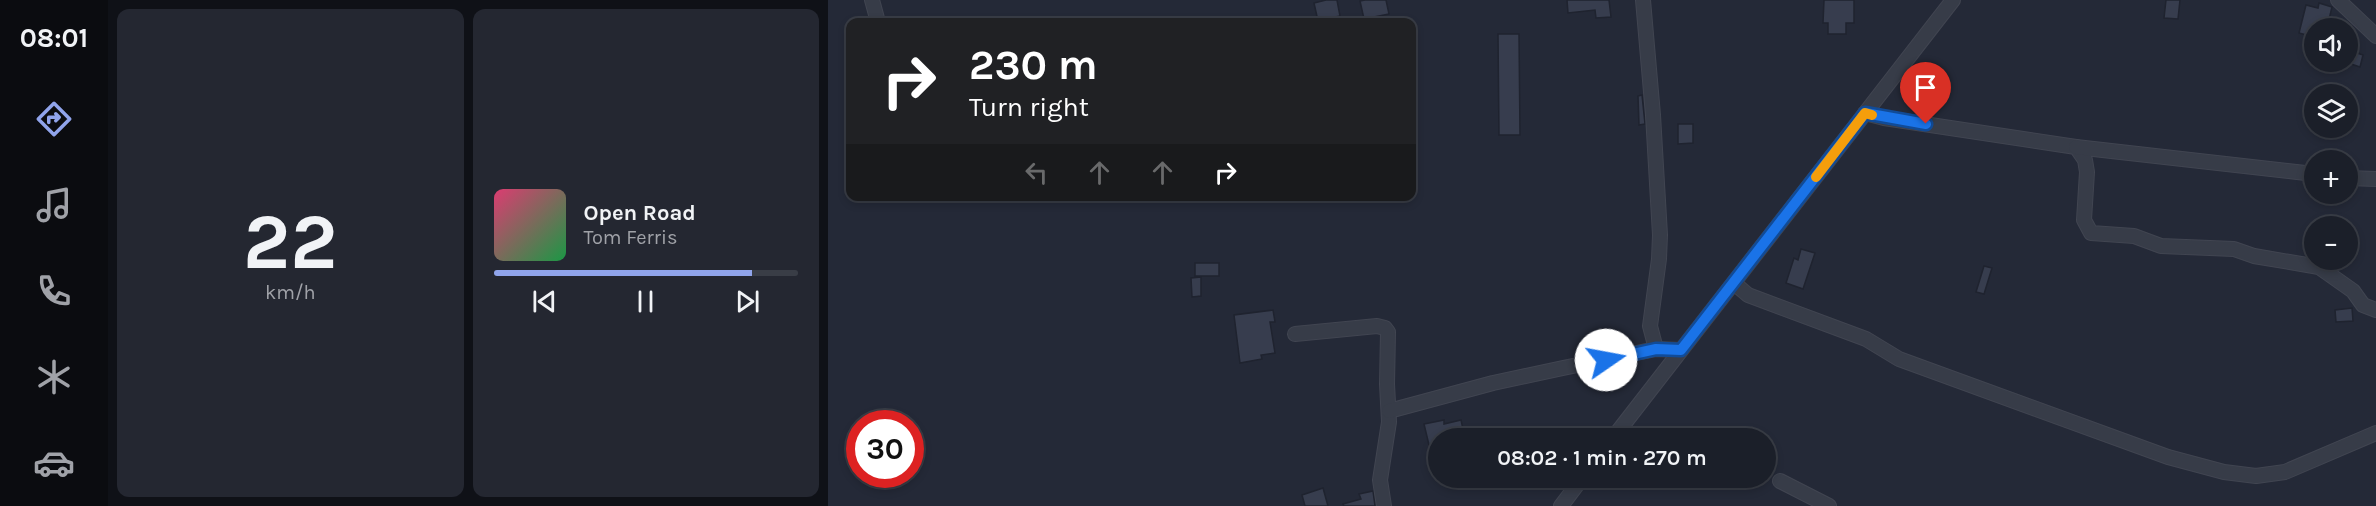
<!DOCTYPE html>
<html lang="en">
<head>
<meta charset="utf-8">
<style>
  body { margin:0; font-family:Karla,sans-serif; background:#242731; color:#f1f3f6; height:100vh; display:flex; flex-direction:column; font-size:22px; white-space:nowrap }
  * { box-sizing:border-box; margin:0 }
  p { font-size:20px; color:#a0a2a8 }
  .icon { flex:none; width:33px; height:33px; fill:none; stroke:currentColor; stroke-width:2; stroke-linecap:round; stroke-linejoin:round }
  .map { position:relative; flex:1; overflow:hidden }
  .panel { display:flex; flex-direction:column; gap:9px; padding:9px; background:#0f1117; width:720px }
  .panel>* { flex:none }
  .top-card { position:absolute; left:18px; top:18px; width:570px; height:183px; border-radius:12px; box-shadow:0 3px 9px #0003,0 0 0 2px #393d46; background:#202124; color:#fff; overflow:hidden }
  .fabs { position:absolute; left:1476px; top:18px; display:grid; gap:12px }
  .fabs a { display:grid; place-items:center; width:54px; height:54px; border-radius:50%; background:#1b1f29; box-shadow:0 3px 9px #0003,0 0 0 2px #393d46; font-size:30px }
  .speed { position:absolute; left:18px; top:410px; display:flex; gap:12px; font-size:30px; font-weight:700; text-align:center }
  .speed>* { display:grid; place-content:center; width:78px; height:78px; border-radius:50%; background:#1b1f29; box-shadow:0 3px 9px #0003,0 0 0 2px #393d46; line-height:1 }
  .speed .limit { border:9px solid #d22; background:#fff; color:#111 }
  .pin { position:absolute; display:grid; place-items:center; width:51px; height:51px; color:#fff; margin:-62px -26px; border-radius:50% 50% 50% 0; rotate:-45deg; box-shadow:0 0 6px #0007 }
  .pin .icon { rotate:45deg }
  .me { position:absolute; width:66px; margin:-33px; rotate:78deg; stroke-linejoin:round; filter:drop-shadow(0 0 4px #0008) }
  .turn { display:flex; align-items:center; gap:21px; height:126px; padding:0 24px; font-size:27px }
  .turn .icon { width:78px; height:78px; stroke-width:2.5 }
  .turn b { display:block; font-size:42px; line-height:51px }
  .lanes { display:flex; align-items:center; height:57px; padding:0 24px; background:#0003; justify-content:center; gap:30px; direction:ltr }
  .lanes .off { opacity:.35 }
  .panel .card { flex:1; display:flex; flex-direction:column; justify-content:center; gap:9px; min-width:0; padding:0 21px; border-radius:12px; background:#242731 }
  .panel .dial { align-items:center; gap:0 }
  .dial b { font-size:78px; line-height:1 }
  .song { display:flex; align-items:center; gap:18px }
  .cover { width:72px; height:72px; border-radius:9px; background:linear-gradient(135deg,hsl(340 70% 55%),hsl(140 70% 35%)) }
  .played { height:6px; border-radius:3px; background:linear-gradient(90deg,#90a4eb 85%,#393d46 85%) }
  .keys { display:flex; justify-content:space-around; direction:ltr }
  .panel .tiles { flex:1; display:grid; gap:9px; grid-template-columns:repeat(2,1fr) }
  .trip { position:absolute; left:600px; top:428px; width:348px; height:60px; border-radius:30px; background:#1b1f29; box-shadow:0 3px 9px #0003,0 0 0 2px #393d46; font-weight:600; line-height:60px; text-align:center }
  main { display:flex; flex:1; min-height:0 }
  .menu { display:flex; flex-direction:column; width:108px; justify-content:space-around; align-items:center; background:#0b0c10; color:#a0a2a8 }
  .menu .icon { width:42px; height:42px }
  .menu .on { color:#90a4eb }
  .menu b { font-size:27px; color:#f1f3f6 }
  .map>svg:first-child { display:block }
  .building { fill:#373d4e; stroke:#1f232f; stroke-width:1.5 }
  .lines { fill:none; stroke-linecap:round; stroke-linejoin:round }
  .minor-casing { stroke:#414551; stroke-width:16 }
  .minor { stroke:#373c48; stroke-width:14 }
  .route-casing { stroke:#114b97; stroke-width:15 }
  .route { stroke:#1a73e8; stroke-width:10 }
  .slow { stroke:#f59e0b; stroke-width:10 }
</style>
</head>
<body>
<main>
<nav class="menu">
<b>08:01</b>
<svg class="icon on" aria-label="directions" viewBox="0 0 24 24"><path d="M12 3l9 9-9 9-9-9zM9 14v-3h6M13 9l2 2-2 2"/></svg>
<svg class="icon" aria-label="music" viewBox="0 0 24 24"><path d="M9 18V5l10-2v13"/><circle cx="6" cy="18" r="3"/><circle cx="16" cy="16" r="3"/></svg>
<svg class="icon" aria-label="phone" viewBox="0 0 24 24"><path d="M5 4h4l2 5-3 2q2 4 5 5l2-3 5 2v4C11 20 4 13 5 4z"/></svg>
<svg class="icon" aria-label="climate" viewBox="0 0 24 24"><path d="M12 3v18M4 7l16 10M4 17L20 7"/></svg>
<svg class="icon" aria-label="car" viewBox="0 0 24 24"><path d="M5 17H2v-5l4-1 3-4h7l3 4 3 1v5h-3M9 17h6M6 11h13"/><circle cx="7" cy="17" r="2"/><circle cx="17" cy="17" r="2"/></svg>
</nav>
<section class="panel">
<div class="tiles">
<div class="card dial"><b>22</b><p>km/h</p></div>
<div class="card">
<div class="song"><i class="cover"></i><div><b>Open Road</b><p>Tom Ferris</p></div></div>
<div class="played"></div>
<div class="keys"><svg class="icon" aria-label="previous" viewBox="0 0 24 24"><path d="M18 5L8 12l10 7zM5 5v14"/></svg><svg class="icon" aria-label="pause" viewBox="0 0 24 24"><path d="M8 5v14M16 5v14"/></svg><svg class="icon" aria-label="next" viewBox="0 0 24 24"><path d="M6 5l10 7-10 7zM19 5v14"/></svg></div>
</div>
</div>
</section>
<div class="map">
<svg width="1548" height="506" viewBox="0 0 1548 506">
  <rect width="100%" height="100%" fill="#242937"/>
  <g class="building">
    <path d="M498,0H509L512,16L490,21L486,3Z"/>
    <path d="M537,0H558L561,14L536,19L532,1Z"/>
    <path d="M739,0H781L783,17L768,18L767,10L740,13Z"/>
    <path d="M996,0H1026V23H1018V34H1000V23H995Z"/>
    <path d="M1338,0H1352L1350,19L1336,18Z"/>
    <path d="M1491,3L1504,7L1499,28H1486V37L1471,33L1478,5L1490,8Z"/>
    <path d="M670,34H691L692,135H671Z"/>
    <path d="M1520,50L1535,55L1532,67L1520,63Z"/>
    <path d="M814,95L817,124L811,125L810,96Z"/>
    <path d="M850,124H865V143L850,144Z"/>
    <path d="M973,249L987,253L975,289L958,283L966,258L970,260Z"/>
    <rect x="367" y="263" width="24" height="13"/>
    <path d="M1156,266L1164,268L1156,294L1148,292Z"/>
    <path d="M373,277V296L364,297L363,278Z"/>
    <path d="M1524,308L1525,321L1508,322L1507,310Z"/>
    <path d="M445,310L447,322H442L447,353L433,355L434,359L412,363L406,315Z"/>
    <path d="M616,420V424L633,420L637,438H610V443L601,445L596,424Z"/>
    <path d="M495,488L500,506H477L474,495Z"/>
    <path d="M545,491L547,506H516L515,504L533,499L531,494Z"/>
  </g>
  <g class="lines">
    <g class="minor-casing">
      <g id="minor">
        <path d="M44,0L50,22"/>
        <path d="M815,0L825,115L832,235L831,259L822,326L828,349"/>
        <path d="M1510,0L1548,36"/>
        <path d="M1037,113L1056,118L1248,147L1257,160L1259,172L1256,220L1263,233L1306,236L1333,246L1406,249L1426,256L1491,267L1525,291L1535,305L1548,310"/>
        <path d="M1248,147L1486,174"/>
        <path d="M1520,178L1548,179"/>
        <path d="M906,283L920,295L1038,339L1071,359L1340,457L1396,472L1428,476L1457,472L1548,433"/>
        <path d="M467,334L549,326L557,328L560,332L559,384L561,422L552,480L556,506"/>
        <path d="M561,411L665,383L735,368L828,349L853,350"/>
        <path d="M785,438L1125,0"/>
        <path d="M952,481L1001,506"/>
        <path d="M733,506L755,477"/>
      </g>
    </g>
    <use href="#minor" class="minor"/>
  </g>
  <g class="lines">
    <g class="route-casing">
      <path id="route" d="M778,360L828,349L853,350L1037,113L1098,124"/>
    </g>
    <use href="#route" class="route"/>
    <path class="slow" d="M988,177L1037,113L1044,115"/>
  </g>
</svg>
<div class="fabs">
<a><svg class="icon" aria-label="sound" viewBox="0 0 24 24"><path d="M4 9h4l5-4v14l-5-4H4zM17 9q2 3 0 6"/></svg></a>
<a><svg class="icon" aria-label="layers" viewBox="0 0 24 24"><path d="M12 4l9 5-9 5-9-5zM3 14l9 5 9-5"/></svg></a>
<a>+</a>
<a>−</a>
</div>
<div class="speed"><div class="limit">30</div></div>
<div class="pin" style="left:1098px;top:124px;background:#d93025"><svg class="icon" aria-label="arrive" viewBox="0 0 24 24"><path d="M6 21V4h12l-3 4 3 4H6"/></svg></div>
<svg class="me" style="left:778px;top:360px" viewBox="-20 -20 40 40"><circle r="19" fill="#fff"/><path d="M0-13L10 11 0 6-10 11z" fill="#1a73e8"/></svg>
<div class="trip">08:02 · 1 min · 270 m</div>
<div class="top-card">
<div class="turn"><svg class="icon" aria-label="right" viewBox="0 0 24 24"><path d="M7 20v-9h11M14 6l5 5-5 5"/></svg><div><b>230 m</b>Turn right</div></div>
<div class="lanes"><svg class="icon off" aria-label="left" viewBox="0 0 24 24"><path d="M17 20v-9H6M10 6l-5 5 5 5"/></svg><svg class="icon off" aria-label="ahead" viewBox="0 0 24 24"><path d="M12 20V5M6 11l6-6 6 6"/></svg><svg class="icon off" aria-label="ahead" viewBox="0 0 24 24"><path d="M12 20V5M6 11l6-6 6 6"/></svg><svg class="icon" aria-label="right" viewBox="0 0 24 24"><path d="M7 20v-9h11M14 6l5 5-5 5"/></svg></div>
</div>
</div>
</main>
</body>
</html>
